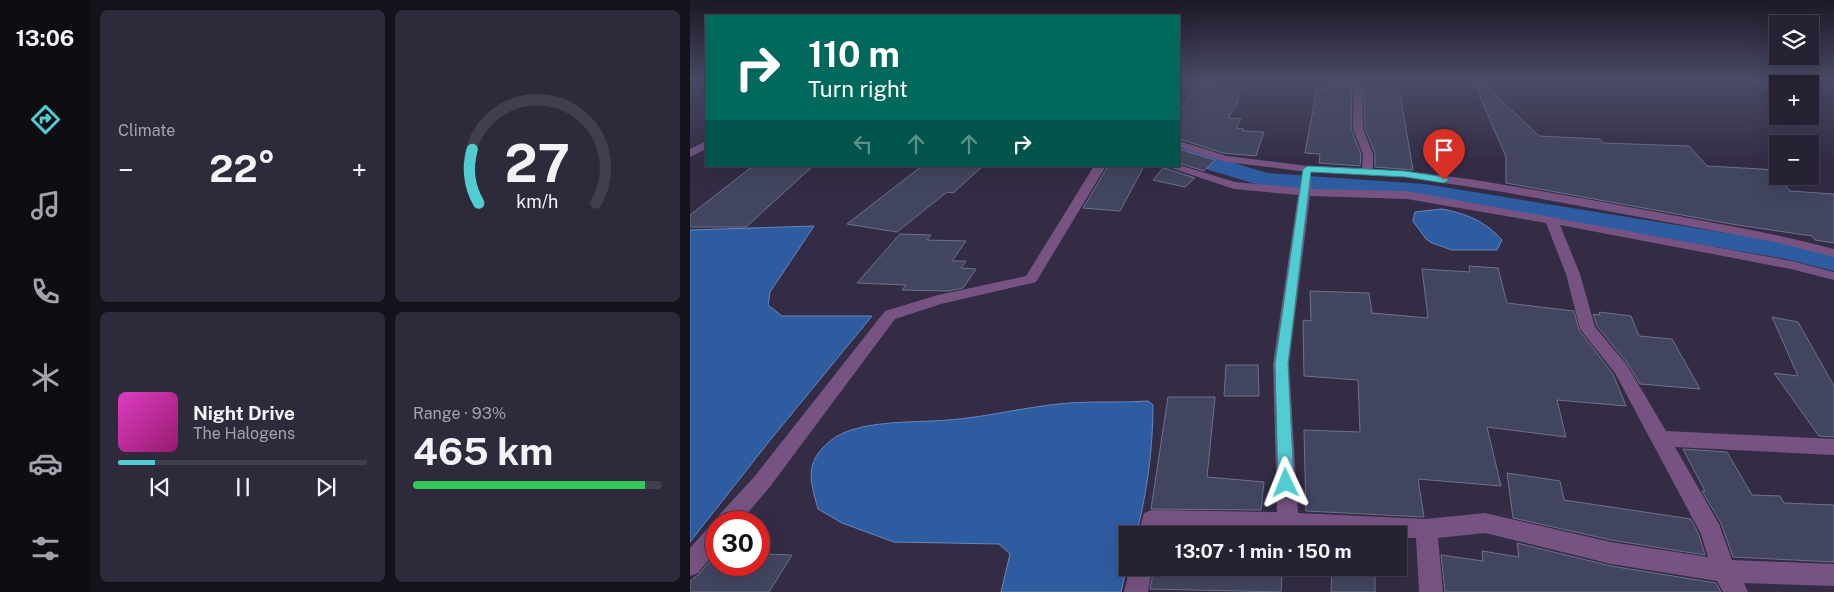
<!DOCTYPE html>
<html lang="en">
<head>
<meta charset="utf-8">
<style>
  body { margin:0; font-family:"Public Sans",sans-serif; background:#2e293b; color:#f1f3f6; height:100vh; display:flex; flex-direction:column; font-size:19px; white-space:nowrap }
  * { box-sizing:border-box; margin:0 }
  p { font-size:16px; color:#a4a3ac }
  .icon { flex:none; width:28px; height:28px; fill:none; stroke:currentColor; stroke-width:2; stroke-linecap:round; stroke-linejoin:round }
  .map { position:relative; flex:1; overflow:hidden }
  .drawer { display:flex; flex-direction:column; gap:10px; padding:10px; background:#15121c; width:600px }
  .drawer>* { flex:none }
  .hud { position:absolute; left:15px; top:15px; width:475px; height:152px; border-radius:0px; box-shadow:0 5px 20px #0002,0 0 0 1px #423e4e; background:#00695c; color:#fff; overflow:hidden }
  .tools { position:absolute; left:1079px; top:15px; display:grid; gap:10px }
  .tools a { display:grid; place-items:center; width:50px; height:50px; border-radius:0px; background:#262133; box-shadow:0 5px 20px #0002,0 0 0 1px #423e4e; font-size:25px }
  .speed { position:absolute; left:15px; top:511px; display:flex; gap:10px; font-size:25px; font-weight:700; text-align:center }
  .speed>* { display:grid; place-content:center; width:65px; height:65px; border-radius:50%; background:#262133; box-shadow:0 5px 20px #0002,0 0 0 1px #423e4e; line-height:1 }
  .speed .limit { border:8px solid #d22; background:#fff; color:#111 }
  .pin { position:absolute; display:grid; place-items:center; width:42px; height:42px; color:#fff; margin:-51px -21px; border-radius:50% 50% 50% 0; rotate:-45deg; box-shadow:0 0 5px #0007 }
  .pin .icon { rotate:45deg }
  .me { position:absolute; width:55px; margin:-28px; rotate:358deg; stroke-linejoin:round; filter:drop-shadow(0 0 4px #0008) }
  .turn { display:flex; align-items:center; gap:18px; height:105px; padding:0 20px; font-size:22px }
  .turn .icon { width:65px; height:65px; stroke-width:2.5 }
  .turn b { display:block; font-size:35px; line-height:42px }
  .lanes { display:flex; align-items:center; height:48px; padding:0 20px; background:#0003; justify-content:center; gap:25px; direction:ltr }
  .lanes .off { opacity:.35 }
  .big { font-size:38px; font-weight:700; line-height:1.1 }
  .drawer .card { flex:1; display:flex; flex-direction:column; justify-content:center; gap:8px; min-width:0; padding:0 18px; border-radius:8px; background:#2e293b }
  .drawer .dial { align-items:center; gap:0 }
  .dial svg { height:130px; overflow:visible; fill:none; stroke:#423e4e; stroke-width:7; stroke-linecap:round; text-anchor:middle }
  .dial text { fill:#f1f3f6; stroke:none }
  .song { display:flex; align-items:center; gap:15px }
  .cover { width:60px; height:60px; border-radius:8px; background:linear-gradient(135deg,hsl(310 70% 55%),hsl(320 70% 35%)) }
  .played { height:5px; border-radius:2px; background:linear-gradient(90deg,#51ccd1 15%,#423e4e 15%) }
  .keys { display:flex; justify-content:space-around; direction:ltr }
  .heat { display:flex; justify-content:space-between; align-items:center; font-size:28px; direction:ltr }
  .charge { height:8px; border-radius:4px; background:linear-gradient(90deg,#34c759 93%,#423e4e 0) }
  .drawer .tiles { flex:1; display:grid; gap:10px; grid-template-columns:repeat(2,1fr) }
  .trip { position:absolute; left:429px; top:526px; width:288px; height:50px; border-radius:0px; background:#262133; box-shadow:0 5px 20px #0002,0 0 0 1px #423e4e; font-weight:700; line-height:50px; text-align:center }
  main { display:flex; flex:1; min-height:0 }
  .menu { display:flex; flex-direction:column; width:90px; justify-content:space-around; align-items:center; background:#0f0d14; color:#a4a3ac }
  .menu .icon { width:35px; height:35px }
  .menu .current { color:#51ccd1 }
  .menu b { font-size:22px; color:#f1f3f6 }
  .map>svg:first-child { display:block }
  .water { fill:#2e5ca0; stroke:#6887bb }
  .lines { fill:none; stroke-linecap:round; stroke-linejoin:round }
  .canal { fill:#2e5ca0; fill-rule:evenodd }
  .building { fill:#42455f; stroke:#6d718d }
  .street { fill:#765381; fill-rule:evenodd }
  .route { fill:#51ccd1; stroke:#358588 }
</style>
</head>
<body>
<main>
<nav class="menu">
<b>13:06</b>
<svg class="icon current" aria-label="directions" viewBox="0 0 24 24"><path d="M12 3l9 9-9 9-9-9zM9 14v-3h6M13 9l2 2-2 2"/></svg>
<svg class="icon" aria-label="music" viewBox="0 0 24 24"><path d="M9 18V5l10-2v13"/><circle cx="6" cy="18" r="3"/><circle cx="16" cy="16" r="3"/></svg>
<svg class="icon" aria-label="phone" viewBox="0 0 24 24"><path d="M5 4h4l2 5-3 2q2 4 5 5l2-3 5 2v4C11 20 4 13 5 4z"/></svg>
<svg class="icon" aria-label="climate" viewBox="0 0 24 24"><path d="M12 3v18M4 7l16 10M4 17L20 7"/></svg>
<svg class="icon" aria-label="car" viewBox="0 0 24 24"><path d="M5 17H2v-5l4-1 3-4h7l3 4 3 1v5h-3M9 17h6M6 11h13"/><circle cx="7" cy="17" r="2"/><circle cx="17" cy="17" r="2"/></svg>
<svg class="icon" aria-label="filters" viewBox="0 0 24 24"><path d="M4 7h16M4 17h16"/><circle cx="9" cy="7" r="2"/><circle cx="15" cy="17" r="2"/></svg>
</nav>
<section class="drawer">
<div class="tiles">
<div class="card"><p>Climate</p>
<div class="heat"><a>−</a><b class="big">22°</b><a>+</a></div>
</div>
<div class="card dial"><svg viewBox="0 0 100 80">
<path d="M14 69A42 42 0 1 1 86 69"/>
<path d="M14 69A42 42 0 0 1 10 36" stroke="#51ccd1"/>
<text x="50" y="56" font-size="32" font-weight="700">27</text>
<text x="50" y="72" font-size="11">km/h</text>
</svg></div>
<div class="card">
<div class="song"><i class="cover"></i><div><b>Night Drive</b><p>The Halogens</p></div></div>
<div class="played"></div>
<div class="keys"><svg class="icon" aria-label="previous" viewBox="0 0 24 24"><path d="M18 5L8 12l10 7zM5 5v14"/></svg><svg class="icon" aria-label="pause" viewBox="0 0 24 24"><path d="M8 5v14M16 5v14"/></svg><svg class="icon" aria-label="next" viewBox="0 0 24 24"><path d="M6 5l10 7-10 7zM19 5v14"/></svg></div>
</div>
<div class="card"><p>Range · 93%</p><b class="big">465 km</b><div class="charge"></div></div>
</div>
</section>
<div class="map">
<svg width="1144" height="592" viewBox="0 0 1144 592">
  <rect width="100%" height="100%" fill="#332c44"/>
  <g class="water">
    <path d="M752,209C777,214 795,221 812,240L807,250H762L742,243L736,239L723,221L725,212Z"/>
    <path d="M124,226L80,292L78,305L92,316H182L81,439L0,542V230Z"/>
    <path d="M458,401L463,405C463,448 457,494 446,535H438L437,566L431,592H311L320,554L309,544L204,542L152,523L128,509C120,480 114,463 140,441C167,419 225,423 258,420C299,417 338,406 379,403C405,401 432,403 458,401Z"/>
  </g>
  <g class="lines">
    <path class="canal" d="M489,147L578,173L735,184L1097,243L1144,255V271L1096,259L735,198L576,187L489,161Z"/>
  </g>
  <g class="building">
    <path d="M640,80H662L661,129L671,154L670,166L629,163L630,154L615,153L627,88L639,89Z"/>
    <path d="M783,80H790L849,136L910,139L913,143L999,146L1017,166L1088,170V177L1100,191L1144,194V243L1125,240L1122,236L1047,225L816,183V157Z"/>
    <path d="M508,85L551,87L547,104L538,118L551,119L546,128L554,129L553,131L574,132L566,156L533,153L489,139V113Z"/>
    <path d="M709,87L723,170L685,167V153L675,129L674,88Z"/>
    <path d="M489,149L525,160L514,171L489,163Z"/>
    <path d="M63,166H123L56,227H0V215Z"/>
    <path d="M232,166H293L263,193L257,192L207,232L157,224Z"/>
    <path d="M418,166H454L430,211L393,208Z"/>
    <path d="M474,167V168L505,178L495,187L463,180Z"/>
    <path d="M210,234L241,235L237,240L276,241L262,261H276L271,268L286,269L273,288L258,291L212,290L216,285L167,283Z"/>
    <path d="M779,266L808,268L817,303L884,311L889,330L923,374L936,406L867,400L876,437L797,427L811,486L728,479L734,517L616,511L614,430L670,432L668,380L614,376L613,320L621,321L620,291L679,293L682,313L738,318L732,269L780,272Z"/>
    <path d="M909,312L941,316L949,336L982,339L1010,389L950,384L938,364L907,326L903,314L910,315Z"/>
    <path d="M1082,317L1108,322L1144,386V437L1129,436L1084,373L1108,376Z"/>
    <path d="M536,365H568L569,396H534Z"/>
    <path d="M478,397H525L517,477L574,482L571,510L461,509Z"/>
    <path d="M993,449L1037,452L1062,495L1090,496L1094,503L1144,505V562L1043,557L1031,523L1012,491H1015Z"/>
    <path d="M817,473L870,481L874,500L1001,519L1009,535L1015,555L921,540L823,518Z"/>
    <path d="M473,532L569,534L472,535Z"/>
    <path d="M827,543L921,566L1026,583L1031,592H755L751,555L793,561L792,551L829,557Z"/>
    <path d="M76,554L102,555L79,592H0V581L9,574L19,562L26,563V565H69Z"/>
    <path d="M464,568H500L592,575L591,592L460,589Z"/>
    <path d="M642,568H685V592H641Z"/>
  </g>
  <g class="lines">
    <g class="street">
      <path d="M664,80H672L673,129L683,154V169C760,173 837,189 913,202C990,217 1068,229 1144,249V257L1085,242L813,192L715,177L618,172L536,162L489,147V141L537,156L618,166L672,168L673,154L663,129Z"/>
      <path d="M16,141V149L0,157V149Z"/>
      <path d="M489,165L545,182L609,188L612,180L616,179L622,183L621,189L717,191L1102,261L1144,272V280L1101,269L870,225L890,274L905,327L937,365L976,431L1144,439V455L985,447L1029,524L1042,560L1144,564V586L1054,583L1058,592H1033L1027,581L921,564L795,533L748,538L753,592H729L726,538H708V535L471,530L470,535H448L454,513L462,510L587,512L583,364L608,195L544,189L475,166ZM620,196L717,199L856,223L876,274L890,329L925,373L1011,534L1018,557L921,542L795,513L736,519L608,513L599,364Z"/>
      <path d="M404,166H416L346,282L251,304L205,319L79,488L50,522H27L29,515L65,476L195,311L248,295L336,276Z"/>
      <path d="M26,525V551L8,573L0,576V548L18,528Z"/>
      <path d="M440,568H462L458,592H434Z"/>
    </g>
  </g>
  <linearGradient id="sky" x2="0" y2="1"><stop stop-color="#1c1825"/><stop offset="0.49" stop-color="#4a4b67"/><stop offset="1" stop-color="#4a4b67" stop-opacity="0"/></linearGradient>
  <rect width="1144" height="163" fill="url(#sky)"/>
  <path class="route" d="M618,166L715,171L754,177L759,180L754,183L715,177L621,172L598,364L604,483L601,487L596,489L591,487L588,483L585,364L613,169Z"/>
</svg>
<div class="tools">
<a><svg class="icon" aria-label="layers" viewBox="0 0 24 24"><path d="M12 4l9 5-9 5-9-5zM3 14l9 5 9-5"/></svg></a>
<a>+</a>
<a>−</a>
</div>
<div class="speed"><div class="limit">30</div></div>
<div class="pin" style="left:754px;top:180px;background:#d93025"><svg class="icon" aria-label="arrive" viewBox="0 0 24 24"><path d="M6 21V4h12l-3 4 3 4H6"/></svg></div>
<svg class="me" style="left:596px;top:483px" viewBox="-20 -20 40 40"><path d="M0-17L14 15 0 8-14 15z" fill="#51ccd1" stroke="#fff" stroke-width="4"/></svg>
<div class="trip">13:07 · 1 min · 150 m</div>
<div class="hud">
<div class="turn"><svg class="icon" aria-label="right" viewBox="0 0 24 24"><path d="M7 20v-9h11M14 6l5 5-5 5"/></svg><div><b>110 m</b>Turn right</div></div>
<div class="lanes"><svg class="icon off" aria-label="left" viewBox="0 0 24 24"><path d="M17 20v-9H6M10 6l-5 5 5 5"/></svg><svg class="icon off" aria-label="ahead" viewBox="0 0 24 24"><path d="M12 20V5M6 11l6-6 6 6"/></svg><svg class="icon off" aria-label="ahead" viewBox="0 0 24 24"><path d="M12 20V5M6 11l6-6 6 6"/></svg><svg class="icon" aria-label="right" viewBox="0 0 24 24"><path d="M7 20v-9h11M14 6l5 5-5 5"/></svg></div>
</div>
</div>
</main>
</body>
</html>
